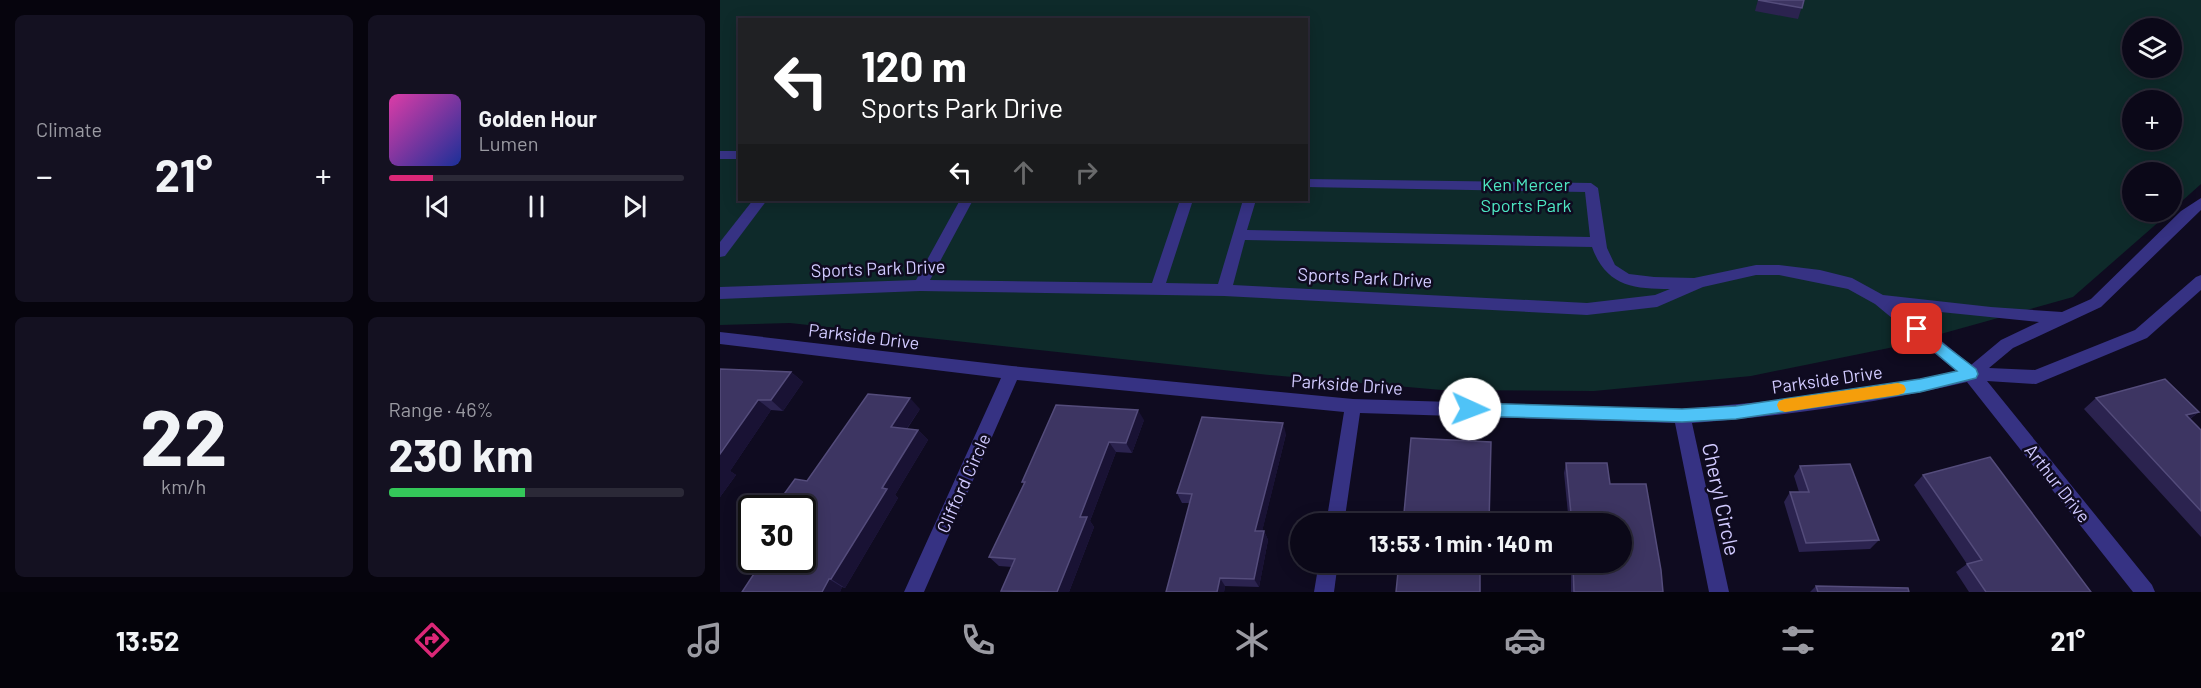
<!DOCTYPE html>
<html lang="en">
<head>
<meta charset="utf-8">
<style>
  body { margin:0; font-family:Barlow,sans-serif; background:#141121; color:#f1f3f6; height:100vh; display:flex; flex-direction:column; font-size:22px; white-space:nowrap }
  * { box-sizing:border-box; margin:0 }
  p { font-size:20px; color:#9a9aa2 }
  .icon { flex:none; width:33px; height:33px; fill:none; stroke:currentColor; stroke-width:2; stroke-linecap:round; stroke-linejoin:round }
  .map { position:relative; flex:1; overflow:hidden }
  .details { display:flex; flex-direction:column; gap:15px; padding:15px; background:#06040d; width:720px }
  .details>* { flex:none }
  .banner { position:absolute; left:18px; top:18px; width:570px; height:183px; border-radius:0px; box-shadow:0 3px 15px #0003,0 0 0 2px #2b2937; background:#202124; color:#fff; overflow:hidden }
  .controls { position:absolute; left:1402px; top:18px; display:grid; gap:12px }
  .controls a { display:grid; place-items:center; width:60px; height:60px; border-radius:50%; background:#0b0818; box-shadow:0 3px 15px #0003,0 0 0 2px #2b2937; font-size:30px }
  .speed { position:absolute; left:18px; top:495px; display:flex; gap:12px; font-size:30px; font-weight:700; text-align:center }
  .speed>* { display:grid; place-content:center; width:78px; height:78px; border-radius:50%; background:#0b0818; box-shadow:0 3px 15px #0003,0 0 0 2px #2b2937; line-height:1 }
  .speed .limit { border:3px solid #111; border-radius:9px; background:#fff; color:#111 }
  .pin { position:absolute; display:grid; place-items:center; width:51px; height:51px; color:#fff; margin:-26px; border-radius:12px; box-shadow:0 3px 9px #0006 }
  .me { position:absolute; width:66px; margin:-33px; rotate:92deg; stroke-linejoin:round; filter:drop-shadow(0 0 4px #0008) }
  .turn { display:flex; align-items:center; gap:21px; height:126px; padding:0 24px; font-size:27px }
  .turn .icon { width:78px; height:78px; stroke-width:2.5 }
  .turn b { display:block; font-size:42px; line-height:51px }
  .lanes { display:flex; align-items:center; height:57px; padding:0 24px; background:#0003; justify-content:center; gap:30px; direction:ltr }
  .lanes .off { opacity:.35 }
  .big { font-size:45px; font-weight:700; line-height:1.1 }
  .details .card { flex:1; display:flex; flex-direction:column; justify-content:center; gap:9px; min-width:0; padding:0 21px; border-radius:9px; background:#141121 }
  .details .dial { align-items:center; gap:0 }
  .dial b { font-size:78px; line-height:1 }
  .song { display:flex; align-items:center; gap:18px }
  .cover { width:72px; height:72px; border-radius:9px; background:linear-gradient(135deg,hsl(320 70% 55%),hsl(230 70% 35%)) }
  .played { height:6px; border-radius:3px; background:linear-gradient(90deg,#db2777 15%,#2b2937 15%) }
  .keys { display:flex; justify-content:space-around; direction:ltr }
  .heat { display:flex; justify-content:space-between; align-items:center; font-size:33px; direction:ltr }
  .charge { height:9px; border-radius:4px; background:linear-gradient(90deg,#34c759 46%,#2b2937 0) }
  .details .tiles { flex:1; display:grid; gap:15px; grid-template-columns:repeat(2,1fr) }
  .trip { position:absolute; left:570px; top:513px; width:342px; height:60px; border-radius:30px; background:#0b0818; box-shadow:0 3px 15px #0003,0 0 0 2px #2b2937; font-weight:700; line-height:60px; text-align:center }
  .tab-bar { display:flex; height:96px; justify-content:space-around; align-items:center; background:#04030a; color:#9a9aa2 }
  .tab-bar .icon { width:42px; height:42px }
  .tab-bar .active { color:#db2777 }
  .tab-bar b { font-size:27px; color:#f1f3f6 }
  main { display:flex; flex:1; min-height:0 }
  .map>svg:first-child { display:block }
  .green { fill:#0e2a2a; fill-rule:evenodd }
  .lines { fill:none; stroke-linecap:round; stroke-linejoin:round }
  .minor { fill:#363283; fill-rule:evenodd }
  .wall { fill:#2b234f }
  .shaded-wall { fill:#191234 }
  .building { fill:#3d3562; stroke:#544c7b; stroke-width:1.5 }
  .route { fill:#4fc3f7; stroke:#337fa1; stroke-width:1.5 }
  .slow { fill:#f59e0b }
  .labels { text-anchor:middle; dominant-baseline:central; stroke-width:5; stroke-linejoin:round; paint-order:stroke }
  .park-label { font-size:18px; fill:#4ee7c3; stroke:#0f0b20 }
  .street-label { font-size:18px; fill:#d1caff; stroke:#0f0b20 }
  .near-street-label { font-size:21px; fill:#d1caff; stroke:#0f0b20 }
</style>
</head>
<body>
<main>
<section class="details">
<div class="tiles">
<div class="card"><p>Climate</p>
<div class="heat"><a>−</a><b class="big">21°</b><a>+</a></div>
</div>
<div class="card">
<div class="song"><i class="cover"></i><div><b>Golden Hour</b><p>Lumen</p></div></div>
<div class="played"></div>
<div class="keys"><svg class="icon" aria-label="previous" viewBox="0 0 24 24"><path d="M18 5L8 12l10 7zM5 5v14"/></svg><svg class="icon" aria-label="pause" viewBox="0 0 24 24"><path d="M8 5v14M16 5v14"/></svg><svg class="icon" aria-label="next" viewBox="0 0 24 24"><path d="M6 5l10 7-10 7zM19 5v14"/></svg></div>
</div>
<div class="card dial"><b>22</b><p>km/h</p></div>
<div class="card"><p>Range · 46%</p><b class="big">230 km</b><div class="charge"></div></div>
</div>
</section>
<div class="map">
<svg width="1481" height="592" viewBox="0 0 1481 592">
  <rect width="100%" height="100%" fill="#0f0b20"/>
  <path class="green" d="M0,0H1481V184L1452,210V172H1413V212H1450L1353,297L1174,347L1031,376L874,391L722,390L549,375L70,323L0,325ZM20,20H586V200H20ZM1413,28H1452V68H1413ZM1413,100H1452V140H1413Z"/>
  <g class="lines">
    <g class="minor">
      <rect x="0" y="151" width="20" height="8"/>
      <path d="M586,179L871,183L878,188L887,248L895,265L909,274L934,277L974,278L1036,265H1059L1100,270L1132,278L1163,295L1271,307L1342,312L1371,299L1461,211L1481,198V210L1381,307L1293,348L1269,368L1315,370L1415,330L1476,277L1481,275V290L1427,338L1316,384L1267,381L1432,585L1435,592H1413L1247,382C1158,403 1064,416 972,423L1009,592H989L955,423L640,413L624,524H606L624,412L297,380L204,592H184L281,378L0,344V332L292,366L633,399L962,409C1051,402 1149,391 1236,371L1155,304L1128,289L1059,275H1036L983,287L937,307L867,315L504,296L200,291L0,299V287L196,280L240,200H253L210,280L432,283L460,200H473L446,283L498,284L523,200H536L527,230L870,237L865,192L586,187ZM525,240L872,247C886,286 913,289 950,289L935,295L867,303L513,285ZM1181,308L1319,322L1281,340L1251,365Z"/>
      <path d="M33,200H47L5,256L0,257V242Z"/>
      <path d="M599,562H618L614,592H594Z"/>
    </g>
  </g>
  <g class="wall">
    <path d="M1038,0H1084L1078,19L1035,11Z"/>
    <path d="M0,369L71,372L83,382L63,411L51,410L10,471L16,475L0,497Z"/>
    <path d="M1376,398L1479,412L1470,419L1481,430V537L1364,409Z"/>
    <path d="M200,409L187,429L198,430L208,440L175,495L178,498L125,588L122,587L120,592H22L82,560L87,481Z"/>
    <path d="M424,420L412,453L396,452L370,521L374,527L349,592H281V591L292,567L279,566L269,557L304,484L302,482Z"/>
    <path d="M566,434L542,531H544L548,540L539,587L505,586L504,592H446L470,503H462L457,493Z"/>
    <path d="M846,463L890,484L943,592H851V573L853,566L852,562H902V524H849L844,473Z"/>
    <path d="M1080,466L1159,540L1150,549L1079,552L1064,502L1070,492H1079L1074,476Z"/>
    <path d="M1203,475L1371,592H1249L1236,572L1247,564L1194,485Z"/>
    <path d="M1096,586L1189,592H1090Z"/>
  </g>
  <g class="shaded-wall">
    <path d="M71,372L83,382L63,411L51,400Z"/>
    <path d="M190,398L200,409L181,437L171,427Z"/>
    <path d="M38,400L51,410L10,471L16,475L0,497V454Z"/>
    <path d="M418,410L424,420L412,453L406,443Z"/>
    <path d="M1479,412L1465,422L1466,415Z"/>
    <path d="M563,423L566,434L540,540L535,531Z"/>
    <path d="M198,430L208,440L175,495L178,498L125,588L111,579L162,488Z"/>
    <path d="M389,442L396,452L370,521L374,527L349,592H337L360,517Z"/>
    <path d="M544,531L548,540L539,587L534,579Z"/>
    <path d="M500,578L505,586L504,592H497Z"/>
    <path d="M109,579L122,587L120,592H102Z"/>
  </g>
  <g class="building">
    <path d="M1038,0H1084L1082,8Z"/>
    <path d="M0,369L71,372L51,400H38L0,454Z"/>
    <path d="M1445,379L1479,412L1466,415L1481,430V511L1376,398Z"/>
    <path d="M148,394L190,398L171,427L198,430L162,488L167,489L111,579H109L102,592H22L43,560H82V508H54L75,479L87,481Z"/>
    <path d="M336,405L418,410L406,443L389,442L360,517H367L337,592L281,591L295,559L269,557L305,482H302Z"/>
    <path d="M482,417L563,423L535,531H544L534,579L500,578L497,592H446L472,494L457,493Z"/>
    <path d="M691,438L771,442L769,523L683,524Z"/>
    <path d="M1270,457L1371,592H1266L1247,564L1262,560L1203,475Z"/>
    <path d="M846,463H887L890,484H926L941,570L943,592H854L853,565H856V562H902V524H852Z"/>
    <path d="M1130,464L1159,540L1086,543L1070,492H1089L1080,466Z"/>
    <path d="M679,562H760V592H676Z"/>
    <path d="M1096,586L1188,588L1189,592H1098Z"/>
  </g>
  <path class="route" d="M1197,324L1256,369L1258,374L1256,378L1200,392L1016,419L962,422L750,416L745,414L743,409L745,405L750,403L962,409L1016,406L1200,379L1237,371L1192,333L1189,329L1192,325Z"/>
  <path class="slow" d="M1178,383L1184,385L1186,389L1184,393L1178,395L1065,412L1059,410L1057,405L1059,401L1065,399Z"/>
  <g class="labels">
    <g class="park-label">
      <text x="806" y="184">Ken Mercer<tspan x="806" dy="21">Sports Park</tspan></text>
    </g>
    <g class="street-label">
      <text transform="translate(158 268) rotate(-2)">Sports Park Drive</text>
      <text transform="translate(645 277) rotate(3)">Sports Park Drive</text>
      <text transform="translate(144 336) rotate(7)">Parkside Drive</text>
      <text transform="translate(1107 379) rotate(-8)">Parkside Drive</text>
      <text transform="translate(627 384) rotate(4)">Parkside Drive</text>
      <text transform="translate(243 483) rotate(-66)">Clifford Circle</text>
      <text transform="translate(1338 483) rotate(52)">Arthur Drive</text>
    </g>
    <g class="near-street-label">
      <text transform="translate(1002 499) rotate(78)">Cheryl Circle</text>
    </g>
  </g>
</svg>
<div class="controls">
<a><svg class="icon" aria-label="layers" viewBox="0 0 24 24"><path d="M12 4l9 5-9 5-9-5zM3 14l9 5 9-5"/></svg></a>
<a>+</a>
<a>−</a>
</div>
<div class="speed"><div class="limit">30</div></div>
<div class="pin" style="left:1197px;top:329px;background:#d93025"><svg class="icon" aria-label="arrive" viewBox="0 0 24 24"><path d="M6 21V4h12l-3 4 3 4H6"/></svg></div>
<svg class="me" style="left:750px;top:409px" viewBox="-20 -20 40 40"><circle r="19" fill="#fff"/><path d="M0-13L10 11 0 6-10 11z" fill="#4fc3f7"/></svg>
<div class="trip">13:53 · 1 min · 140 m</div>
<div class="banner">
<div class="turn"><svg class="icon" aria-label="left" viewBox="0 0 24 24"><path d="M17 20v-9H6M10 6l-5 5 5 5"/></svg><div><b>120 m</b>Sports Park Drive</div></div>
<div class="lanes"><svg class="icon" aria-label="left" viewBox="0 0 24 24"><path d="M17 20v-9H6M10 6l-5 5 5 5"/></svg><svg class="icon off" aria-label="ahead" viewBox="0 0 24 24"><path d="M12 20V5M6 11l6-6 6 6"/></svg><svg class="icon off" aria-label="right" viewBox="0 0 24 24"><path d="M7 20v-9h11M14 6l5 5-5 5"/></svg></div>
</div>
</div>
</main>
<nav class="tab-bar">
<b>13:52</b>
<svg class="icon active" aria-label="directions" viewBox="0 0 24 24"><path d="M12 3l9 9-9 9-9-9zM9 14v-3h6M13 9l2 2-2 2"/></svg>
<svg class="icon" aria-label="music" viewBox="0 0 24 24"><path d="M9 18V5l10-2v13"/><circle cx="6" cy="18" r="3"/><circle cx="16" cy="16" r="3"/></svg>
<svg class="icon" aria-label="phone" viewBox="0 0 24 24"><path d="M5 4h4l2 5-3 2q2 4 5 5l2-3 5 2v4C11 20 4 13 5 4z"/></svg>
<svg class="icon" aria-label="climate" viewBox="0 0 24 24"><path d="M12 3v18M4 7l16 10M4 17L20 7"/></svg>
<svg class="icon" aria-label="car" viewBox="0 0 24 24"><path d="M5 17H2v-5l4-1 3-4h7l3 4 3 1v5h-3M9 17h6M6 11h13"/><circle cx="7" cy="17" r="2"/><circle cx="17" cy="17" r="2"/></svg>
<svg class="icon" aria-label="filters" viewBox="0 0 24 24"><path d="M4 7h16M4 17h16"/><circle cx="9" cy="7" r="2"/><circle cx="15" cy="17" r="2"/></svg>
<b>21°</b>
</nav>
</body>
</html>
